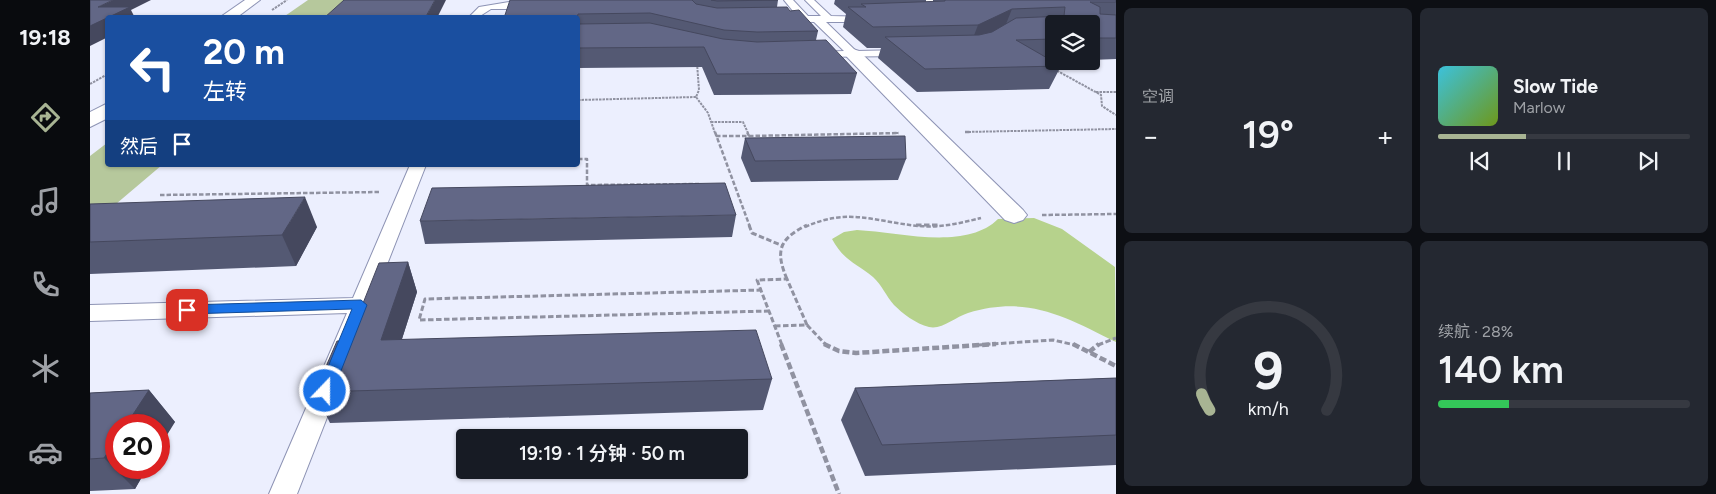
<!DOCTYPE html>
<html lang="zh">
<head>
<meta charset="utf-8">
<style>
  body { margin:0; font-family:Figtree,"Noto Sans SC",sans-serif; background:#242831; color:#f1f3f6; height:100vh; display:flex; flex-direction:column; font-size:19px; white-space:nowrap }
  * { box-sizing:border-box; margin:0 }
  p { font-size:16px; color:#9ea1a6 }
  .icon { flex:none; width:28px; height:28px; fill:none; stroke:currentColor; stroke-width:2; stroke-linecap:round; stroke-linejoin:round }
  .map { position:relative; flex:1; overflow:hidden }
  .sheet { display:flex; flex-direction:column; gap:8px; padding:8px; background:#0d0f14; width:600px }
  .sheet>* { flex:none }
  .banner { position:absolute; left:15px; top:15px; width:475px; height:152px; border-radius:5px; box-shadow:0 1px 4px #0004; background:#1a4fa0; color:#fff; overflow:hidden }
  .controls { position:absolute; left:955px; top:15px; display:grid; gap:10px }
  .controls a { display:grid; place-items:center; width:55px; height:55px; border-radius:5px; background:#171b24; box-shadow:0 1px 4px #0004; font-size:25px }
  .speed { position:absolute; left:15px; top:414px; display:flex; gap:10px; font-size:25px; font-weight:700; text-align:center }
  .speed>* { display:grid; place-content:center; width:65px; height:65px; border-radius:50%; background:#171b24; box-shadow:0 1px 4px #0004; line-height:1 }
  .speed .limit { border:8px solid #d22; background:#fff; color:#111 }
  .pin { position:absolute; display:grid; place-items:center; width:42px; height:42px; color:#fff; margin:-21px; border-radius:10px; box-shadow:0 2px 8px #0006 }
  .me { position:absolute; width:55px; margin:-28px; rotate:22deg; stroke-linejoin:round; filter:drop-shadow(0 0 4px #0008) }
  .turn { display:flex; align-items:center; gap:18px; height:105px; padding:0 15px; font-size:22px }
  .turn .icon { width:65px; height:65px; stroke-width:2.5 }
  .turn b { display:block; font-size:35px; line-height:42px }
  .then { display:flex; align-items:center; height:48px; padding:0 15px; background:#0003; gap:10px; font-size:19px }
  .big { font-size:38px; font-weight:600; line-height:1.1 }
  .sheet .tile { flex:1; display:flex; flex-direction:column; justify-content:center; gap:8px; min-width:0; padding:0 18px; border-radius:8px; background:#242831 }
  .sheet .dial { align-items:center; gap:0 }
  .dial svg { height:130px; overflow:visible; fill:none; stroke:#363941; stroke-width:7; stroke-linecap:round; text-anchor:middle }
  .dial text { fill:#f1f3f6; stroke:none }
  .song { display:flex; align-items:center; gap:15px }
  .cover { width:60px; height:60px; border-radius:8px; background:linear-gradient(135deg,hsl(190 70% 55%),hsl(80 70% 35%)) }
  .played { height:5px; border-radius:2px; background:linear-gradient(90deg,#a8b493 35%,#363941 35%) }
  .keys { display:flex; justify-content:space-around; direction:ltr }
  .heat { display:flex; justify-content:space-between; align-items:center; font-size:28px; direction:ltr }
  .charge { height:8px; border-radius:4px; background:linear-gradient(90deg,#34c759 28%,#363941 0) }
  .sheet .tiles { flex:1; display:grid; gap:8px; grid-template-columns:repeat(2,1fr) }
  .trip { position:absolute; left:366px; top:429px; width:292px; height:50px; border-radius:5px; background:#171b24; box-shadow:0 1px 4px #0004; font-weight:600; line-height:50px; text-align:center }
  main { display:flex; flex:1; min-height:0 }
  .tab-bar { display:flex; flex-direction:column; width:90px; justify-content:space-around; align-items:center; background:#090b0e; color:#9ea1a6 }
  .tab-bar .icon { width:35px; height:35px }
  .tab-bar .current { color:#a8b493 }
  .tab-bar b { font-size:22px; color:#f1f3f6 }
  .map>svg:first-child { display:block }
  .green { fill:#b6c89c }
  .water { fill:#b6d28c }
  .lines { fill:none; stroke-linecap:round; stroke-linejoin:round }
  .lane-casing { stroke:#8d93b4; stroke-width:2 }
  .street-casing { stroke:#8d93b4; stroke-width:2 }
  .secondary-casing { stroke:#8d93b4; stroke-width:2 }
  .path-far3 { stroke:#9092a1; stroke-width:2; stroke-dasharray:2.5 1; stroke-linecap:butt }
  .path-far2 { stroke:#9092a1; stroke-width:2.5; stroke-dasharray:4.5 2; stroke-linecap:butt }
  .path-far1 { stroke:#9092a1; stroke-width:3; stroke-dasharray:5.5 2.5; stroke-linecap:butt }
  .path { stroke:#9092a1; stroke-width:4.5; stroke-dasharray:7 3; stroke-linecap:butt }
  .lane { fill:#fff; fill-rule:evenodd }
  .street { fill:#fff; fill-rule:evenodd }
  .secondary { fill:#fff; fill-rule:evenodd }
  .wall { fill:#545973 }
  .shaded-wall { fill:#45485e }
  .building { fill:#626786; stroke:#45485e }
  .route { fill:#1a73e8; stroke:#114b97 }
</style>
</head>
<body>
<main>
<nav class="tab-bar">
<b>19:18</b>
<svg class="icon current" aria-label="directions" viewBox="0 0 24 24"><path d="M12 3l9 9-9 9-9-9zM9 14v-3h6M13 9l2 2-2 2"/></svg>
<svg class="icon" aria-label="music" viewBox="0 0 24 24"><path d="M9 18V5l10-2v13"/><circle cx="6" cy="18" r="3"/><circle cx="16" cy="16" r="3"/></svg>
<svg class="icon" aria-label="phone" viewBox="0 0 24 24"><path d="M5 4h4l2 5-3 2q2 4 5 5l2-3 5 2v4C11 20 4 13 5 4z"/></svg>
<svg class="icon" aria-label="climate" viewBox="0 0 24 24"><path d="M12 3v18M4 7l16 10M4 17L20 7"/></svg>
<svg class="icon" aria-label="car" viewBox="0 0 24 24"><path d="M5 17H2v-5l4-1 3-4h7l3 4 3 1v5h-3M9 17h6M6 11h13"/><circle cx="7" cy="17" r="2"/><circle cx="17" cy="17" r="2"/></svg>
</nav>
<div class="map">
<svg width="1026" height="494" viewBox="0 0 1026 494">
  <rect width="100%" height="100%" fill="#eceffe"/>
  <g class="green">
    <path d="M218,0H265L244,17L192,18Z"/>
    <path d="M17,143L18,165H72L0,226V156Z"/>
  </g>
  <path class="water" d="M944,218L972,229L1025,267L1026,342C974,316 937,295 878,313C865,317 852,330 839,327C826,324 812,313 804,305C796,296 792,285 783,277C766,263 754,261 742,239L754,232L767,230C808,232 876,251 908,219Z"/>
  <g class="lines">
    <g class="lane-casing">
      <g id="lane">
        <path d="M694,0H703L718,16H731L715,0H724L741,16L783,17L785,19L780,22H736L766,51L815,50L820,53L815,56L721,57L719,55L725,52L754,51L724,22L690,21V17L707,16Z"/>
        <path d="M835,0H872V1L868,4L837,5L847,14L842,17L825,3Z"/>
        <path d="M419,2L444,3L449,6L444,9H401L387,18H378L389,7Z"/>
        <path d="M320,165H336L207,494H179L257,313L0,321V305L263,298Z"/>
      </g>
    </g>
    <g class="street-casing">
      <path id="street" d="M763,49L769,51L933,210L937,215L933,220L924,223L915,220L757,57L755,54L757,51Z"/>
    </g>
    <g class="secondary-casing">
      <g id="secondary">
        <path d="M155,0H170L146,18H129Z"/>
        <path d="M18,103V118L0,127V112Z"/>
      </g>
    </g>
    <g class="path-far3">
      <path d="M182,10L197,0"/>
      <path d="M607,63L609,90L606,97L618,113L625,133"/>
      <path d="M964,69L1011,95L1012,106L1026,115"/>
      <path d="M0,84L18,74"/>
      <path d="M1006,92H1026"/>
      <path d="M488,100L606,97"/>
      <path d="M621,122H653L658,133"/>
      <path d="M875,132L1026,129"/>
      <path d="M802,133H809"/>
    </g>
    <g class="path-far2">
      <path d="M625,132L660,227"/>
      <path d="M875,132H880"/>
      <path d="M626,136H659L657,132"/>
      <path d="M659,136L809,133"/>
      <path d="M488,159H497V185L609,184"/>
      <path d="M70,195L291,192"/>
      <path d="M952,215L1026,214"/>
      <path d="M715,227C759,207 785,222 829,226C850,228 871,223 891,218"/>
    </g>
    <g class="path-far1">
      <path d="M659,225L662,233L693,246"/>
      <path d="M826,225H850"/>
      <path d="M697,279C685,251 689,239 717,225"/>
      <path d="M672,290L335,299L329,320L679,311"/>
      <path d="M717,325L736,345"/>
      <path d="M685,326L717,325L697,279L667,280L692,345"/>
      <path d="M887,345L963,340L985,345"/>
      <path d="M1008,345L1026,338"/>
    </g>
    <g class="path">
      <path d="M691,344L749,494"/>
      <path d="M734,344L749,351L766,353L906,344"/>
      <path d="M983,344L1026,366"/>
      <path d="M999,352L1009,344"/>
    </g>
    <use href="#lane" class="lane"/>
    <use href="#street" class="street"/>
    <use href="#secondary" class="secondary"/>
  </g>
  <g class="wall">
    <path d="M420,0H688L687,7L700,11L728,31L726,40L767,73L761,94L624,95L612,67L488,68V18Z"/>
    <path d="M745,0H836V2H843V0H1026V59L1001,60V24H964V60H961L971,66L959,89L827,92L788,58L791,48H777L753,27L756,14L744,4Z"/>
    <path d="M655,138L816,159L808,180L661,182L651,158Z"/>
    <path d="M0,204L227,227L206,266L0,274Z"/>
    <path d="M646,215L642,237L335,244L330,221Z"/>
    <path d="M318,262L327,292L312,339L682,379L673,410L240,423L225,392L258,341Z"/>
    <path d="M1026,378V465L775,476L751,420L765,388Z"/>
    <path d="M59,390L85,422L26,468H57L45,489L0,491V393Z"/>
  </g>
  <g class="shaded-wall">
    <path d="M23,0H61L41,10L45,18H18V37L0,46V26L8,7Z"/>
    <path d="M345,0H356L347,18H335Z"/>
    <path d="M922,9L914,29L880,46L888,25Z"/>
    <path d="M215,197L227,227L206,266L192,235Z"/>
    <path d="M318,262L327,292L302,370L291,340Z"/>
    <path d="M59,390L85,422L69,448V425H36Z"/>
    <path d="M26,440V468H57L45,489L14,458Z"/>
  </g>
  <g class="building">
    <path d="M0,0H23L8,7H40L0,26Z"/>
    <path d="M254,0H345L335,18H234Z"/>
    <path d="M420,0H602L606,4L627,8L697,7L700,11L709,10L728,31L667,32L634,30L560,13L488,14L487,18H414Z"/>
    <path d="M621,0H688L627,1Z"/>
    <path d="M855,0H1026V2H1000L1010,7V14L1026,15V38H1001V24H964V39L926,40L971,66L835,69L795,37L889,35L902,32L926,18L974,16L975,7L922,9L888,25L783,27L758,7H776L771,4L855,1Z"/>
    <path d="M560,23L633,39L667,42L736,40L767,73L627,74L614,47L488,48V24Z"/>
    <path d="M815,136L816,159L665,161L655,138Z"/>
    <path d="M635,183L646,215L330,221L342,188Z"/>
    <path d="M215,197L192,235L0,242V204Z"/>
    <path d="M318,262L291,340L666,330L682,379L225,392L247,341H258L289,263Z"/>
    <path d="M1026,378V435L792,445L765,388Z"/>
    <path d="M59,390L36,425H26V440L14,458L0,459V393Z"/>
  </g>
  <path class="route" d="M271,300L277,305L243,391L241,395L235,397L230,395L228,391L262,309L97,314L90,310L97,305Z"/>
</svg>
<div class="controls">
<a><svg class="icon" aria-label="layers" viewBox="0 0 24 24"><path d="M12 4l9 5-9 5-9-5zM3 14l9 5 9-5"/></svg></a>
</div>
<div class="speed"><div class="limit">20</div></div>
<div class="pin" style="left:97px;top:310px;background:#d93025"><svg class="icon" aria-label="arrive" viewBox="0 0 24 24"><path d="M6 21V4h12l-3 4 3 4H6"/></svg></div>
<svg class="me" style="left:235px;top:391px" viewBox="-20 -20 40 40"><circle r="17" fill="#1a73e8" stroke="#fff" stroke-width="3"/><path d="M0-11L8 9 0 5-8 9z" fill="#fff"/></svg>
<div class="trip">19:19 · 1 分钟 · 50 m</div>
<div class="banner">
<div class="turn"><svg class="icon" aria-label="left" viewBox="0 0 24 24"><path d="M17 20v-9H6M10 6l-5 5 5 5"/></svg><div><b>20 m</b>左转</div></div>
<div class="then">然后<svg class="icon" aria-label="arrive" viewBox="0 0 24 24"><path d="M6 21V4h12l-3 4 3 4H6"/></svg></div>
</div>
</div>
<section class="sheet">
<div class="tiles">
<div class="tile"><p>空调</p>
<div class="heat"><a>−</a><b class="big">19°</b><a>+</a></div>
</div>
<div class="tile">
<div class="song"><i class="cover"></i><div><b>Slow Tide</b><p>Marlow</p></div></div>
<div class="played"></div>
<div class="keys"><svg class="icon" aria-label="previous" viewBox="0 0 24 24"><path d="M18 5L8 12l10 7zM5 5v14"/></svg><svg class="icon" aria-label="pause" viewBox="0 0 24 24"><path d="M8 5v14M16 5v14"/></svg><svg class="icon" aria-label="next" viewBox="0 0 24 24"><path d="M6 5l10 7-10 7zM19 5v14"/></svg></div>
</div>
<div class="tile dial"><svg viewBox="0 0 100 80">
<path d="M14 69A42 42 0 1 1 86 69"/>
<path d="M14 69A42 42 0 0 1 9 59" stroke="#a8b493"/>
<text x="50" y="56" font-size="32" font-weight="700">9</text>
<text x="50" y="72" font-size="11">km/h</text>
</svg></div>
<div class="tile"><p>续航 · 28%</p><b class="big">140 km</b><div class="charge"></div></div>
</div>
</section>
</main>
</body>
</html>
